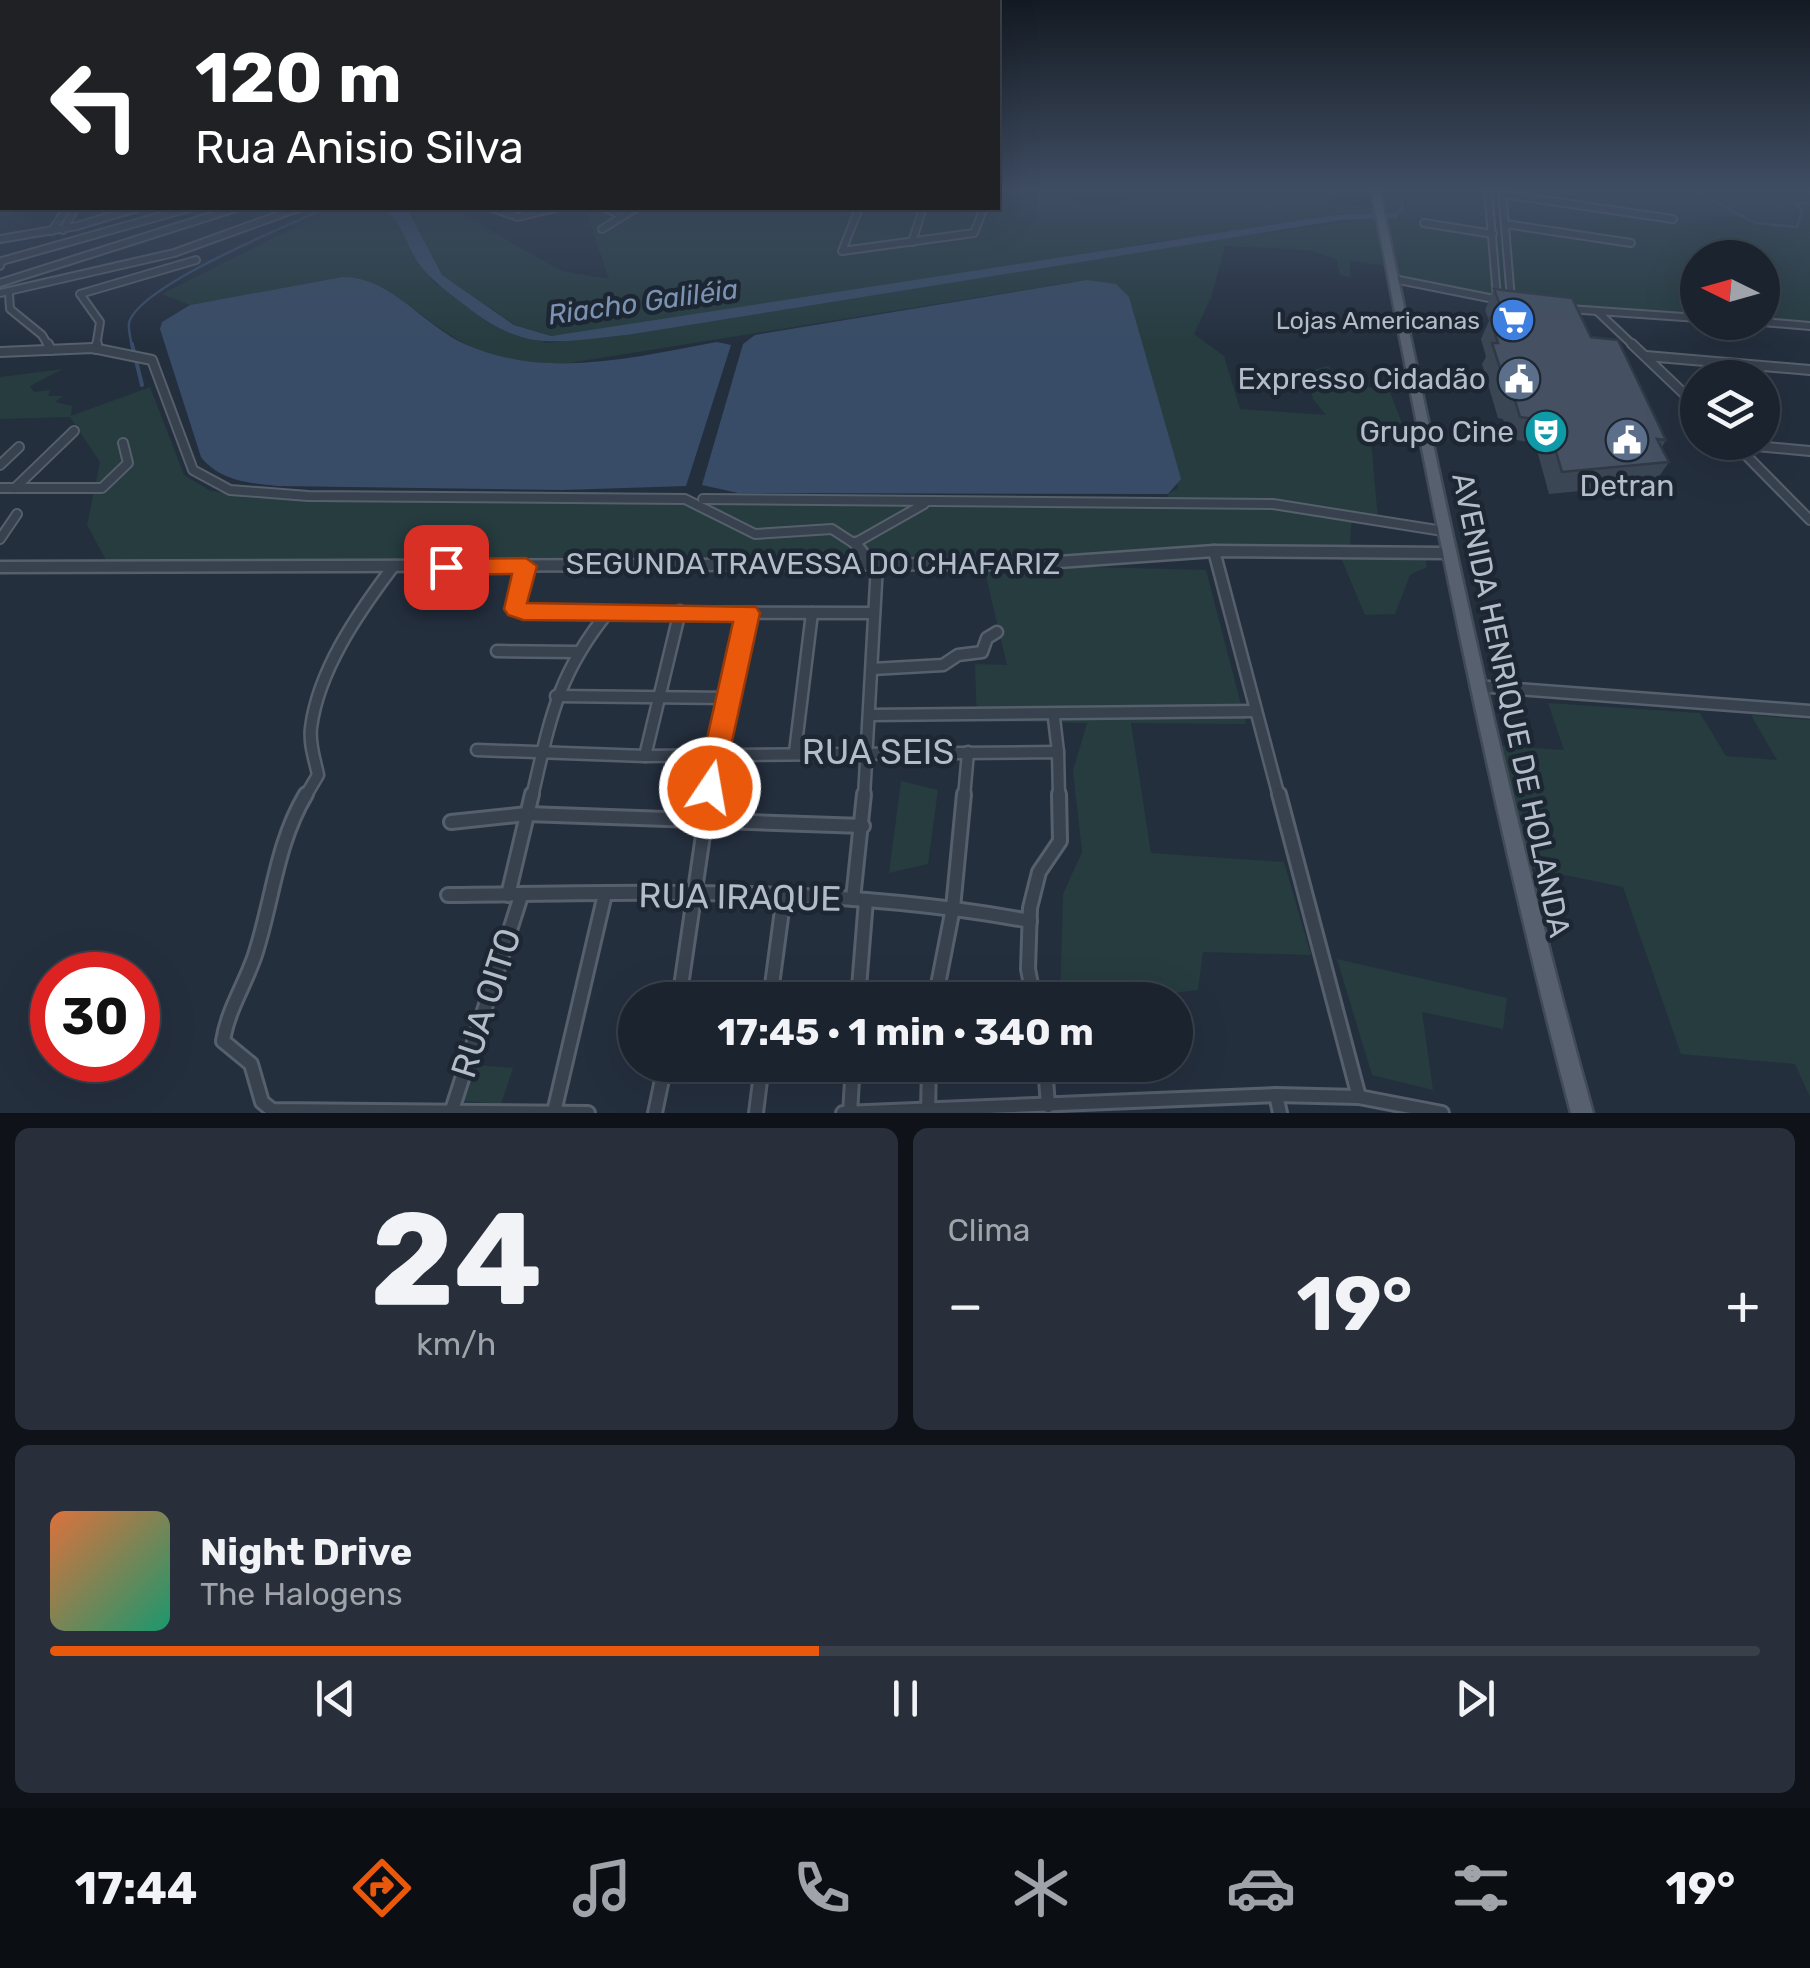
<!DOCTYPE html>
<html lang="pt">
<head>
<meta charset="utf-8">
<style>
  body { margin:0; font-family:Rubik,sans-serif; background:#282f3a; color:#f1f3f6; height:100vh; display:flex; flex-direction:column; font-size:38px; white-space:nowrap }
  * { box-sizing:border-box; margin:0 }
  p { font-size:32px; color:#a0a4aa }
  .icon { flex:none; width:55px; height:55px; fill:none; stroke:currentColor; stroke-width:2; stroke-linecap:round; stroke-linejoin:round }
  .map { position:relative; height:1113px; overflow:hidden }
  .panel { display:flex; flex-direction:column; gap:15px; padding:15px; background:#0f1319; flex:1 }
  .panel>* { flex:none }
  .guide { position:absolute; left:0px; top:0px; width:1000px; height:210px; box-shadow:0 10px 40px #0002,0 0 0 2px #39404a; background:#202124; color:#fff; overflow:hidden }
  .needle { width:65px; rotate:275deg }
  .controls { position:absolute; left:1680px; top:240px; display:grid; gap:20px }
  .controls a { display:grid; place-items:center; width:100px; height:100px; border-radius:50%; background:#1b232e; box-shadow:0 10px 40px #0002,0 0 0 2px #39404a; font-size:50px }
  .speed { position:absolute; left:30px; top:952px; display:flex; gap:20px; font-size:50px; font-weight:700; text-align:center }
  .speed>* { display:grid; place-content:center; width:130px; height:130px; border-radius:50%; background:#1b232e; box-shadow:0 10px 40px #0002,0 0 0 2px #39404a; line-height:1 }
  .speed .limit { border:15px solid #d22; background:#fff; color:#111 }
  .pin { position:absolute; display:grid; place-items:center; width:85px; height:85px; color:#fff; margin:-42px; border-radius:20px; box-shadow:0 5px 15px #0006 }
  .me { position:absolute; width:110px; margin:-55px; rotate:12deg; stroke-linejoin:round; filter:drop-shadow(0 0 8px #0008) }
  .turn { display:flex; align-items:center; gap:35px; height:210px; padding:0 30px; font-size:45px }
  .turn .icon { width:130px; height:130px; stroke-width:2.5 }
  .turn b { display:block; font-size:70px; line-height:85px }
  .big { font-size:75px; font-weight:700; line-height:1.1 }
  .panel .card { flex:1; display:flex; flex-direction:column; justify-content:center; gap:15px; min-width:0; padding:0 35px; border-radius:15px; background:#282f3a }
  .panel .dial { align-items:center; gap:0 }
  .dial b { font-size:130px; line-height:1 }
  .song { display:flex; align-items:center; gap:30px }
  .cover { width:120px; height:120px; border-radius:15px; background:linear-gradient(135deg,hsl(20 70% 55%),hsl(160 70% 35%)) }
  .played { height:10px; border-radius:5px; background:linear-gradient(90deg,#ea580c 45%,#39404a 45%) }
  .keys { display:flex; justify-content:space-around; direction:ltr }
  .heat { display:flex; justify-content:space-between; align-items:center; font-size:55px; direction:ltr }
  .panel .tiles { flex:1; display:grid; gap:15px; grid-template-columns:1fr 1fr }
  .card:last-child { grid-column:span 2 }
  .trip { position:absolute; left:618px; top:982px; width:575px; height:100px; border-radius:50px; background:#1b232e; box-shadow:0 10px 40px #0002,0 0 0 2px #39404a; font-weight:700; line-height:100px; text-align:center }
  .tab-bar { display:flex; height:160px; justify-content:space-around; align-items:center; background:#0b0e12; color:#a0a4aa }
  .tab-bar .icon { width:70px; height:70px }
  .tab-bar .on { color:#ea580c }
  .tab-bar b { font-size:45px; color:#f1f3f6 }
  .map>svg:first-child { display:block }
  .green { fill:#263c3f }
  .water { fill:#394c67 }
  .lines { fill:none; stroke-linecap:round; stroke-linejoin:round }
  .stream-far1 { stroke:#394c67; stroke-width:2.5 }
  .stream { stroke:#394c67; stroke-width:4 }
  .minor-far3-casing { stroke:#565f6c; stroke-width:10 }
  .minor-far2-casing { stroke:#565f6c; stroke-width:12 }
  .minor-far1-casing { stroke:#565f6c; stroke-width:15 }
  .minor-casing { stroke:#565f6c; stroke-width:18 }
  .primary-casing { stroke:#414a57; stroke-width:5 }
  .minor-far3 { stroke:#38414e; stroke-width:6 }
  .minor-far2 { stroke:#38414e; stroke-width:8 }
  .minor-far1 { stroke:#38414e; stroke-width:10 }
  .minor { stroke:#38414e; stroke-width:12 }
  .primary { fill:#56606e; fill-rule:evenodd }
  .wall { fill:#3b4654 }
  .building { fill:#455162; stroke:#303945; stroke-width:2.5 }
  .route { fill:#ea580c; stroke:#983908; stroke-width:2.5 }
  .labels { text-anchor:middle; dominant-baseline:central; stroke-width:9; stroke-linejoin:round; paint-order:stroke }
  .far-poi-label { font-size:25px; fill:#b4bcc9; stroke:#1d2633; text-anchor:end }
  .far-water-label { font-size:28px; font-style:italic; fill:#7c92b1; stroke:#1d2633 }
  .poi-label { font-size:30px; fill:#b4bcc9; stroke:#1d2633; text-anchor:end }
  .street-label { font-size:30px; fill:#b4bcc9; stroke:#1d2633 }
  .near-street-label { font-size:35px; fill:#b4bcc9; stroke:#1d2633 }
</style>
</head>
<body>
<div class="map">
<svg width="1810" height="1113" viewBox="0 0 1810 1113">
  <rect width="100%" height="100%" fill="#242f3e"/>
  <g class="green">
    <path d="M998,188H1081L1071,199L1095,204L1151,196L1143,188H1330L1334,203L1374,208L1376,214L1335,215L1249,231L1152,242L1032,267L551,336L515,325L442,275L403,208H451L561,271L609,279L585,208H998Z"/>
    <path d="M1383,188H1810V330L1719,323L1762,322V258H1698L1697,321L1551,308L1395,278Z"/>
    <path d="M333,208H381L394,215L419,263L435,283L546,343L627,335L1197,242L1376,218L1382,265L1350,261V277L1340,275L1337,259L1307,250L1225,246L1211,298L1194,334L1224,356L1240,409L1326,415L1313,399L1306,372L1328,366L1346,384L1389,390L1404,428L1370,429L1378,519L1352,515L1350,546L1014,565L1206,570L1246,724L1131,723L1151,853L1284,862L1311,955L1203,952L1198,990L1118,1000H1060L1063,894L1082,852L1073,771L1087,723L977,721L975,664L1007,665L983,564L107,562L87,525L100,462L70,417L0,419V377L63,369L30,386L34,392L50,390L48,396H63L55,402L72,406L71,416L150,387L184,475L209,490L247,498L1170,503L1168,494L1178,488L1129,297L1073,282L563,364C530,362 493,360 464,343C422,321 391,281 341,277L190,305L162,294Z"/>
    <path d="M1425,557L1427,567L1410,575L1395,614L1365,615L1341,558Z"/>
    <path d="M1548,703L1700,713L1726,756L1777,760L1751,715L1810,720V1097L1795,1064L1681,1054L1623,887L1526,867L1493,745L1564,750Z"/>
    <path d="M901,781L938,790L928,864L889,873Z"/>
    <path d="M1337,959L1507,998L1503,1029L1422,1012L1433,1090L1372,1075Z"/>
    <path d="M476,1065L513,1068L501,1104L463,1101Z"/>
  </g>
  <g class="water">
    <path d="M381,208L408,210L442,275L514,325L551,336L1335,215L1396,213L1399,218L1342,220L627,335C556,342 525,353 466,306C449,293 432,281 419,264C405,244 403,220 381,208Z"/>
    <path d="M342,277C391,276 424,327 467,345C548,380 634,357 717,342L731,345L686,486L562,490L278,486C249,483 220,481 201,457L160,329L162,322L190,305Z"/>
    <path d="M1087,280L1116,284L1129,297L1181,479L1168,494L738,493L702,485L743,344L755,335Z"/>
  </g>
  <g class="lines">
    <g class="stream-far1">
      <path d="M1689,188L1755,223L1797,227L1802,210L1794,202L1810,204"/>
      <path d="M1393,216L1403,209L1399,188"/>
      <path d="M132,347C131,340 128,330 129,323C138,286 289,225 326,208"/>
    </g>
    <path class="stream" d="M132,344L142,385"/>
    <g class="minor-far3-casing">
      <g id="minor-far3">
        <path d="M1488,188L1497,297"/>
        <path d="M1502,190L1511,299"/>
        <path d="M1502,194L1673,219"/>
        <path d="M493,208L518,217L555,208"/>
        <path d="M605,208L623,216"/>
        <path d="M859,208L842,251L974,233L984,208"/>
        <path d="M1424,223L1493,234"/>
        <path d="M1505,224L1631,243"/>
        <path d="M602,229L636,208"/>
        <path d="M63,230L75,208"/>
        <path d="M52,231L67,208"/>
        <path d="M0,239L77,226L137,208"/>
        <path d="M912,242L923,208"/>
        <path d="M0,266L2,261L189,208"/>
        <path d="M1394,279L1499,300"/>
        <path d="M0,283L236,208"/>
        <path d="M0,293L174,253L298,208"/>
        <path d="M9,294L10,309L42,335L49,347"/>
        <path d="M1569,309L1698,318"/>
        <path d="M1597,311L1635,347"/>
        <path d="M1762,322L1810,326"/>
        <path d="M96,347L100,322L80,294L196,260"/>
      </g>
    </g>
    <g class="minor-far2-casing">
      <g id="minor-far2">
        <path d="M48,344L51,350"/>
        <path d="M1632,344L1698,407"/>
        <path d="M96,349L97,344"/>
        <path d="M0,352L93,348L152,360L193,470L230,490L308,496L685,499L755,534L832,529L858,546"/>
        <path d="M1646,356L1810,370"/>
        <path d="M1733,442L1810,520"/>
        <path d="M1735,444L1810,451"/>
        <path d="M0,465L19,447"/>
        <path d="M0,488H102L128,463L123,443"/>
        <path d="M15,488L74,431"/>
        <path d="M703,499L1273,504L1443,531"/>
        <path d="M0,539L17,514"/>
        <path d="M857,542L924,504"/>
      </g>
    </g>
    <g class="minor-far1-casing">
      <g id="minor-far1">
        <path d="M855,543L872,565"/>
        <path d="M1214,551L1279,797"/>
        <path d="M526,566L516,609L523,612L874,613"/>
        <path d="M0,567L1030,564L1214,551L1446,553"/>
        <path d="M497,651L576,652"/>
        <path d="M872,669L943,665L958,655L982,652L987,638L997,632"/>
        <path d="M1476,686L1810,711"/>
        <path d="M556,696L727,698"/>
        <path d="M871,715L1255,711"/>
        <path d="M1054,718L1058,752"/>
        <path d="M477,750L645,756L1058,752L1059,797"/>
        <path d="M795,752L812,613"/>
        <path d="M645,756L680,611"/>
        <path d="M305,797L318,775C315,760 309,744 311,728C318,671 358,613 392,568"/>
        <path d="M532,797C550,720 557,675 608,612"/>
        <path d="M708,797L747,613"/>
        <path d="M864,797L877,565"/>
        <path d="M964,797L968,752"/>
      </g>
    </g>
    <g class="minor-casing">
      <g id="minor">
        <path d="M306,794C276,844 273,900 255,955C245,985 228,1009 223,1041L251,1064L262,1102L272,1110L588,1113"/>
        <path d="M1279,794L1359,1097"/>
        <path d="M451,822L527,814L863,826"/>
        <path d="M448,895C643,893 837,885 1030,921"/>
        <path d="M508,895L532,794"/>
        <path d="M853,899L864,794"/>
        <path d="M679,1000L709,794"/>
        <path d="M770,1000L784,895"/>
        <path d="M858,1000L866,900"/>
        <path d="M935,1000L953,908L964,794"/>
        <path d="M1034,1000L1028,969L1030,908L1039,872L1060,841L1059,794"/>
        <path d="M1045,1065L1048,1106"/>
        <path d="M1276,1095L1280,1113"/>
        <path d="M452,1110L521,896"/>
        <path d="M554,1112L605,894"/>
        <path d="M655,1113L665,1065"/>
        <path d="M756,1113L762,1065"/>
        <path d="M843,1113L1276,1095L1359,1097L1442,1113"/>
        <path d="M850,1113L853,1065"/>
        <path d="M928,1113L929,1065"/>
      </g>
    </g>
    <g class="primary-casing">
      <path id="primary" d="M1371,188H1379C1444,498 1508,808 1593,1113H1571C1491,808 1431,498 1371,188Z"/>
    </g>
    <use href="#minor-far3" class="minor-far3"/>
    <use href="#minor-far2" class="minor-far2"/>
    <use href="#minor-far1" class="minor-far1"/>
    <use href="#minor" class="minor"/>
    <use href="#primary" class="primary"/>
  </g>
  <path class="wall" d="M1494,289L1591,337L1666,440L1662,447L1669,462L1654,484L1549,494L1535,443L1509,439L1503,419L1498,418L1482,364L1486,357L1481,339L1489,321L1485,310Z"/>
  <path class="building" d="M1494,289L1572,298L1591,337L1618,340L1666,440L1657,439L1669,462L1562,472L1547,421L1520,417L1514,397L1509,396L1492,343H1498L1490,318L1505,319Z"/>
  <linearGradient id="sky" x2="0" y2="1"><stop stop-color="#141a22"/><stop offset="0.55" stop-color="#3f4d63"/><stop offset="1" stop-color="#3f4d63" stop-opacity="0"/></linearGradient>
  <rect width="1810" height="344" fill="url(#sky)"/>
  <path class="route" d="M526,558L537,566L527,603L756,607L760,613L720,797L710,800L700,797L696,788L733,622L523,620L508,615L504,609L512,574L446,575L435,567L446,559Z"/>
  <defs>
    <g id="supermarket-disc" transform="scale(2.25)"><circle r="9.5" fill="#3f7fe0" stroke="#1d2633"/><path d="M-6-5.5h2.5l.6 2H6L4.5 2H-2.5L-4.4-4H-6ZM-1.5 3.2a1.3 1.3 0 1 0 .1 0ZM3 3.2a1.3 1.3 0 1 0 .1 0Z" fill="#fff"/></g>
    <g id="civic-disc" transform="scale(2.25)"><circle r="9.5" fill="#5c6f8a" stroke="#1d2633"/><path d="M-.6-6.5H3V-4.5H.6V-3L4-1V1h2V6H-6V1h2V-1L-.6-3ZM-1.2 2.5V6h2.4V2.5Z" fill="#fff"/></g>
    <g id="theatre-disc" transform="scale(2.25)"><circle r="9.5" fill="#0f9aa8" stroke="#1d2633"/><path d="M-5-5.5Q0-4 5-5.5V0Q5 5 0 6Q-5 5-5 0ZM-3.3-2.5H-1v1.5H-3.3ZM1-2.5H3.3v1.5H1ZM-2.8 1Q0 5.5 2.8 1Z" fill="#fff"/></g>
  </defs>
  <g fill-rule="evenodd">
    <use href="#supermarket-disc" x="1513" y="320"/>
    <use href="#civic-disc" x="1519" y="379"/>
    <use href="#theatre-disc" x="1546" y="432"/>
    <use href="#civic-disc" x="1627" y="440"/>
  </g>
  <g class="labels">
    <g class="far-poi-label">
      <text x="1480" y="320">Lojas Americanas</text>
    </g>
    <g class="far-water-label">
      <text transform="translate(643 302) rotate(-8)">Riacho Galiléia</text>
    </g>
    <g class="poi-label">
      <text x="1486" y="379">Expresso Cidadão</text>
      <text x="1514" y="432">Grupo Cine</text>
      <text x="1627" y="486" text-anchor="middle">Detran</text>
    </g>
    <g class="street-label">
      <text x="813" y="564">SEGUNDA TRAVESSA DO CHAFARIZ</text>
      <text transform="translate(1511 705) rotate(78)">AVENIDA HENRIQUE DE HOLANDA</text>
    </g>
    <g class="near-street-label">
      <text x="878" y="752">RUA SEIS</text>
      <text transform="translate(740 897) rotate(1)">RUA IRAQUE</text>
      <text transform="translate(486 1003) rotate(-72)">RUA OITO</text>
    </g>
  </g>
</svg>
<div class="controls">
<a><svg class="needle" viewBox="-14 -14 28 28"><path d="M0-13l5 13h-10z" fill="#e53935"/><path d="M0 13l5-13h-10z" fill="#a0a4aa"/></svg></a>
<a><svg class="icon" aria-label="layers" viewBox="0 0 24 24"><path d="M12 4l9 5-9 5-9-5zM3 14l9 5 9-5"/></svg></a>
</div>
<div class="speed"><div class="limit">30</div></div>
<div class="pin" style="left:446px;top:567px;background:#d93025"><svg class="icon" aria-label="arrive" viewBox="0 0 24 24"><path d="M6 21V4h12l-3 4 3 4H6"/></svg></div>
<svg class="me" style="left:710px;top:788px" viewBox="-20 -20 40 40"><circle r="17" fill="#ea580c" stroke="#fff" stroke-width="3"/><path d="M0-11L8 9 0 5-8 9z" fill="#fff"/></svg>
<div class="trip">17:45 · 1 min · 340 m</div>
<div class="guide">
<div class="turn"><svg class="icon" aria-label="left" viewBox="0 0 24 24"><path d="M17 20v-9H6M10 6l-5 5 5 5"/></svg><div><b>120 m</b>Rua Anisio Silva</div></div>
</div>
</div>
<section class="panel">
<div class="tiles">
<div class="card dial"><b>24</b><p>km/h</p></div>
<div class="card"><p>Clima</p>
<div class="heat"><a>−</a><b class="big">19°</b><a>+</a></div>
</div>
<div class="card">
<div class="song"><i class="cover"></i><div><b>Night Drive</b><p>The Halogens</p></div></div>
<div class="played"></div>
<div class="keys"><svg class="icon" aria-label="previous" viewBox="0 0 24 24"><path d="M18 5L8 12l10 7zM5 5v14"/></svg><svg class="icon" aria-label="pause" viewBox="0 0 24 24"><path d="M8 5v14M16 5v14"/></svg><svg class="icon" aria-label="next" viewBox="0 0 24 24"><path d="M6 5l10 7-10 7zM19 5v14"/></svg></div>
</div>
</div>
</section>
<nav class="tab-bar">
<b>17:44</b>
<svg class="icon on" aria-label="directions" viewBox="0 0 24 24"><path d="M12 3l9 9-9 9-9-9zM9 14v-3h6M13 9l2 2-2 2"/></svg>
<svg class="icon" aria-label="music" viewBox="0 0 24 24"><path d="M9 18V5l10-2v13"/><circle cx="6" cy="18" r="3"/><circle cx="16" cy="16" r="3"/></svg>
<svg class="icon" aria-label="phone" viewBox="0 0 24 24"><path d="M5 4h4l2 5-3 2q2 4 5 5l2-3 5 2v4C11 20 4 13 5 4z"/></svg>
<svg class="icon" aria-label="climate" viewBox="0 0 24 24"><path d="M12 3v18M4 7l16 10M4 17L20 7"/></svg>
<svg class="icon" aria-label="car" viewBox="0 0 24 24"><path d="M5 17H2v-5l4-1 3-4h7l3 4 3 1v5h-3M9 17h6M6 11h13"/><circle cx="7" cy="17" r="2"/><circle cx="17" cy="17" r="2"/></svg>
<svg class="icon" aria-label="filters" viewBox="0 0 24 24"><path d="M4 7h16M4 17h16"/><circle cx="9" cy="7" r="2"/><circle cx="15" cy="17" r="2"/></svg>
<b>19°</b>
</nav>
</body>
</html>
